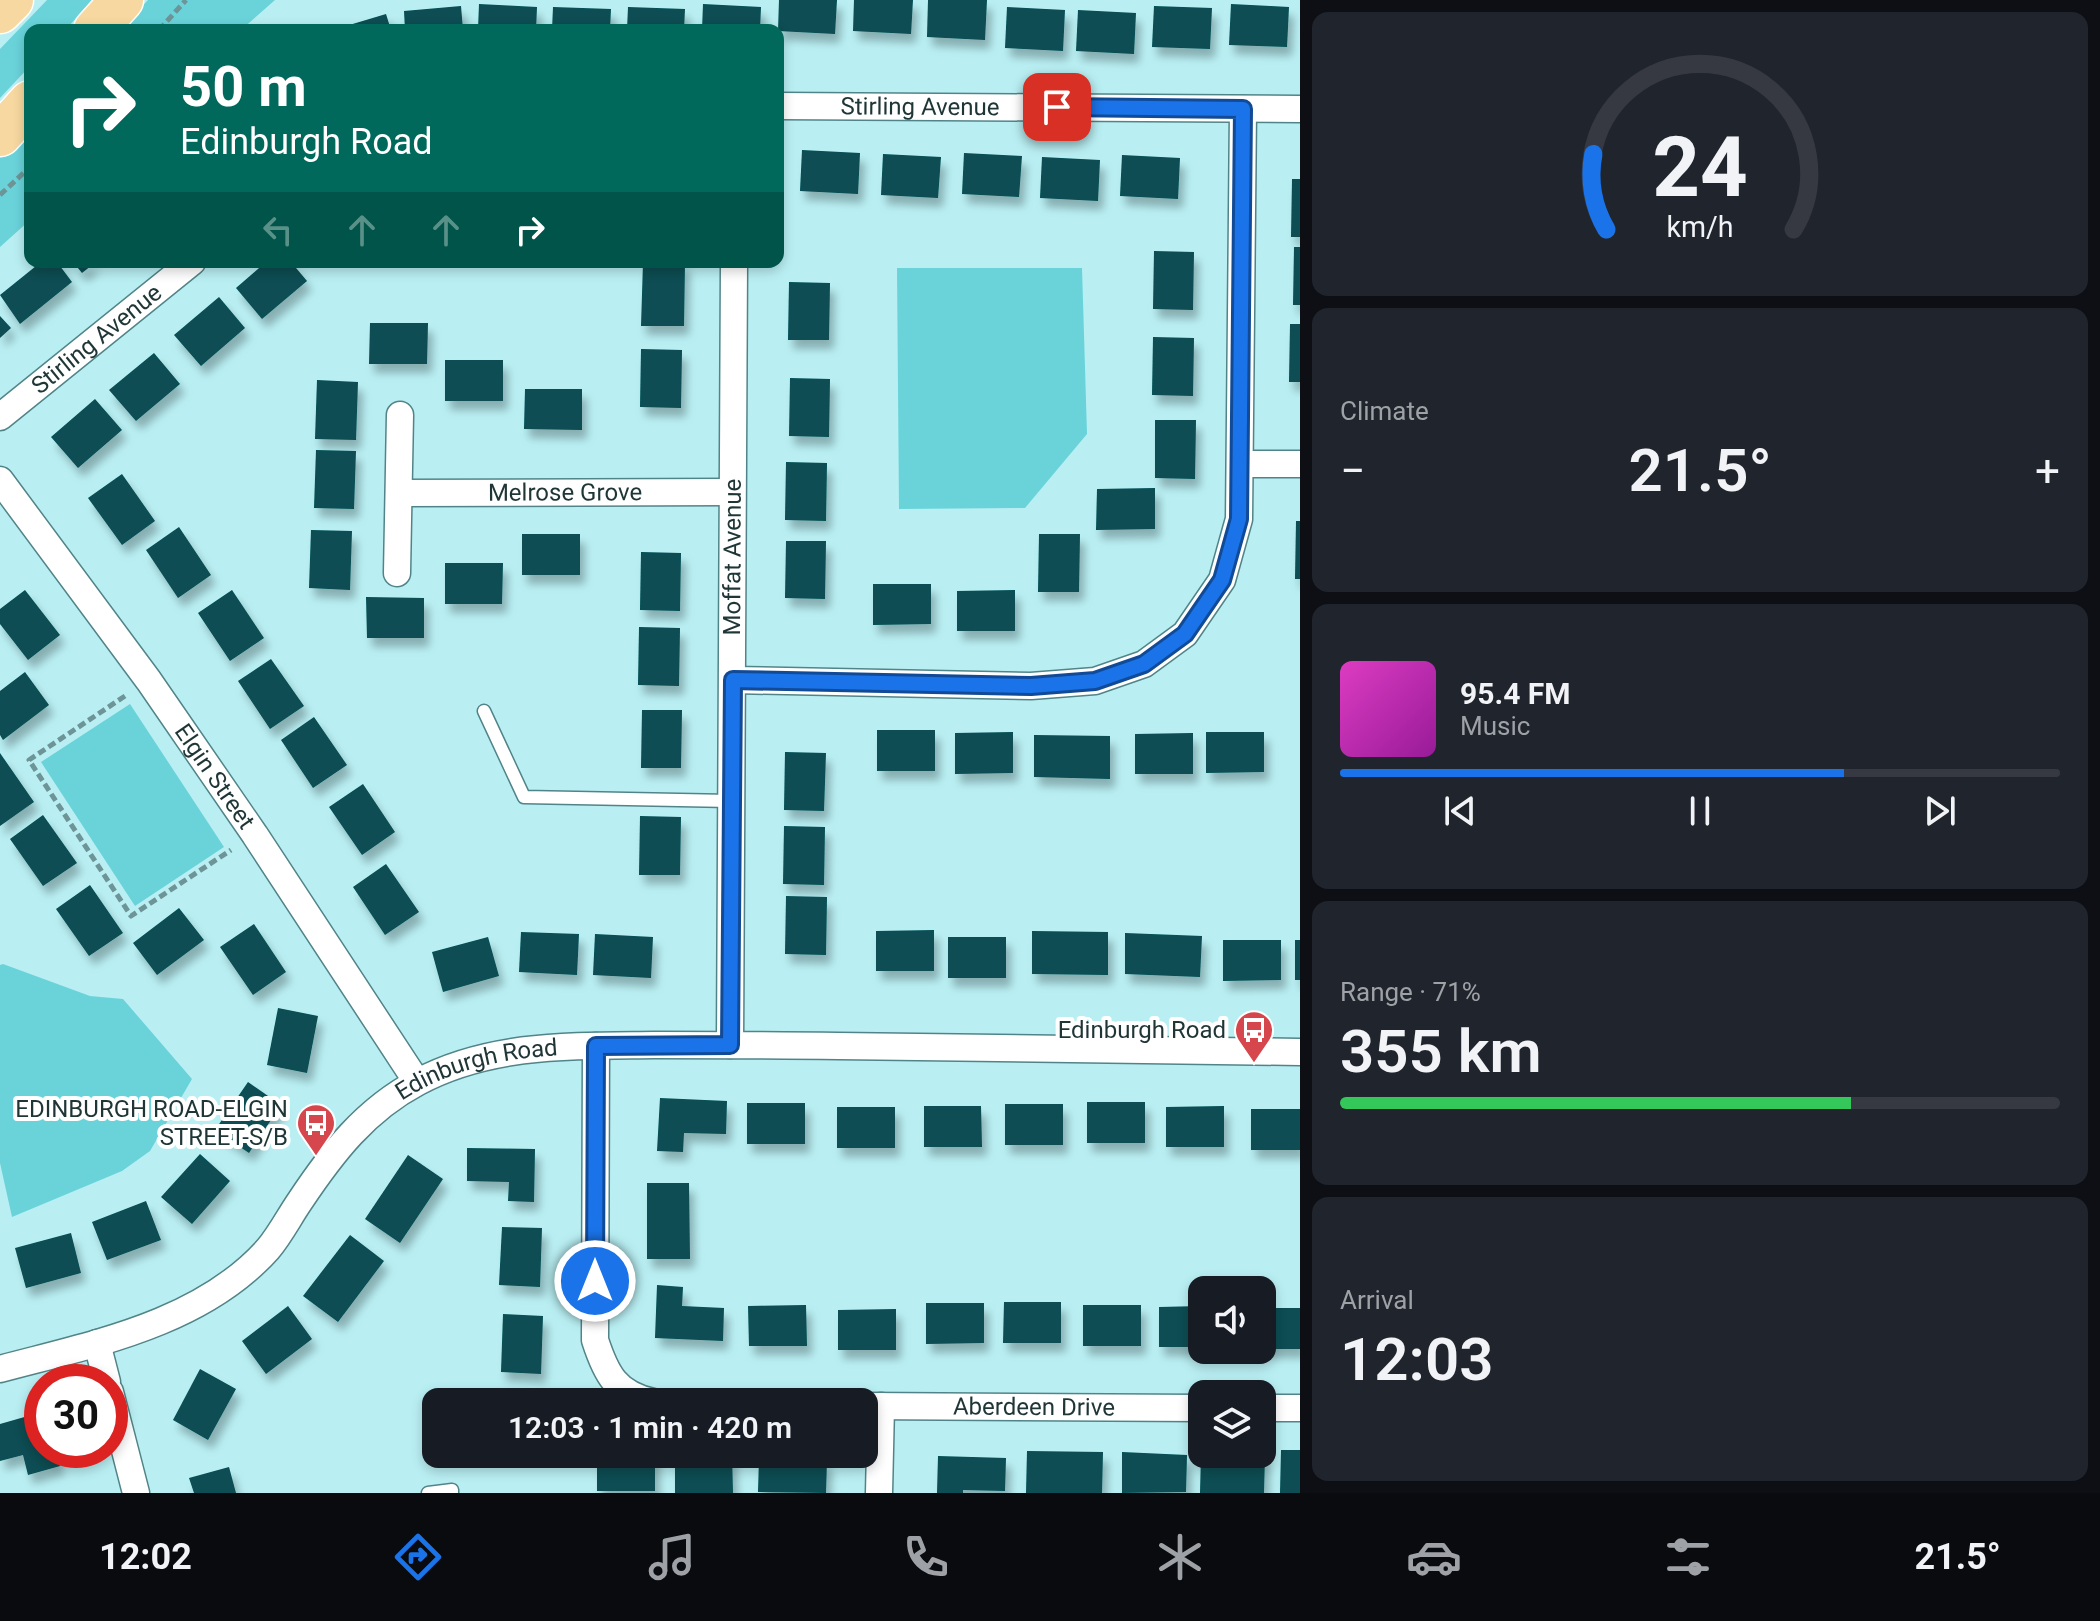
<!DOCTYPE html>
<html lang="en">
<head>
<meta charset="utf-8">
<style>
  body { margin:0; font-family:Roboto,sans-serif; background:#20242c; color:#f1f3f6; height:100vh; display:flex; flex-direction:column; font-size:30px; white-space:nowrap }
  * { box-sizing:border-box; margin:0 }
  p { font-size:26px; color:#9ea1a6 }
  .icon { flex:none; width:44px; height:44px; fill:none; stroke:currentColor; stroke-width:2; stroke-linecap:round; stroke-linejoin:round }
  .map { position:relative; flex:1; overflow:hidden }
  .panel { display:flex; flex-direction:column; gap:12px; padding:12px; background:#0d0f14; width:800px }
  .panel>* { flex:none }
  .banner { position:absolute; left:24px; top:24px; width:760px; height:244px; border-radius:16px; box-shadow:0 4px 12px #0003; background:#00695c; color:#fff; overflow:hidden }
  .controls { position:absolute; left:1188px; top:1276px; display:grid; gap:16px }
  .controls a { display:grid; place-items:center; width:88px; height:88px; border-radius:16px; background:#171b24; box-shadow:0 4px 12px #0003; font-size:40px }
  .speed { position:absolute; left:24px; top:1364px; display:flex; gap:16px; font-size:40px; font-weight:700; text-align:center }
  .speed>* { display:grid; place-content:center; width:104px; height:104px; border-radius:50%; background:#171b24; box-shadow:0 4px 12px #0003; line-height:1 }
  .speed .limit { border:12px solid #d22; background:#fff; color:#111 }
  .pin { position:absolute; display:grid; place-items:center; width:68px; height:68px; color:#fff; margin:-34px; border-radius:16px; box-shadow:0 4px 12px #0006 }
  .me { position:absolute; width:88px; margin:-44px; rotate:0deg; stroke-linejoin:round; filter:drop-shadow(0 0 6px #0008) }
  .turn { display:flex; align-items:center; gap:28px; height:168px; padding:0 24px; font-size:36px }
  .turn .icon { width:104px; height:104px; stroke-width:2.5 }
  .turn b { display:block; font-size:56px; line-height:68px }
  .lanes { display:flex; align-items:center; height:76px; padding:0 24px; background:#0003; justify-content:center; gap:40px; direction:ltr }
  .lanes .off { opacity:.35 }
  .big { font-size:60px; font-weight:600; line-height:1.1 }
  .panel .widget { flex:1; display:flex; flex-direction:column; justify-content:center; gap:12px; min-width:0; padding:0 28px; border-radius:16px; background:#20242c }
  .panel .dial { align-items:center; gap:0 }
  .dial svg { height:208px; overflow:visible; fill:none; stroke:#363941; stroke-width:7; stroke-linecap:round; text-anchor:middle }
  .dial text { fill:#f1f3f6; stroke:none }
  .song { display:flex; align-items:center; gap:24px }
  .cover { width:96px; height:96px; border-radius:12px; background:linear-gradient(135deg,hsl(310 70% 55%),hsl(300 70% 35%)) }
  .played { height:8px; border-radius:4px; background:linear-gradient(90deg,#1a73e8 70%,#363941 70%) }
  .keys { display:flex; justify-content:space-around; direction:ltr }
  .heat { display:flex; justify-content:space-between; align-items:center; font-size:44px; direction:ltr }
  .charge { height:12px; border-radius:6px; background:linear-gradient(90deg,#34c759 71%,#363941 0) }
  .trip { position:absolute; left:422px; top:1388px; width:456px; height:80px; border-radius:16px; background:#171b24; box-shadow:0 4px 12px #0003; font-weight:600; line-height:80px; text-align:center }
  .tab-bar { display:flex; height:128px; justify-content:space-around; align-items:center; background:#090b0e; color:#9ea1a6 }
  .tab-bar .icon { width:56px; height:56px }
  .tab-bar .current { color:#1a73e8 }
  .tab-bar b { font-size:36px; color:#f1f3f6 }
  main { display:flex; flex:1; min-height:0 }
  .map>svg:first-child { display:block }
  .green { fill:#6ad3da }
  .building { fill:#074e53; filter:url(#shadow) }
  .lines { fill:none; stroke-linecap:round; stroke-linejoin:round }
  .service-casing { stroke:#518488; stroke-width:15 }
  .minor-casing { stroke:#518488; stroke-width:29 }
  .trunk-casing { stroke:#fff; stroke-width:45 }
  .path { stroke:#6d9496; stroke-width:5; stroke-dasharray:8 4; stroke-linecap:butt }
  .service { stroke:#fff; stroke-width:12 }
  .minor { stroke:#fff; stroke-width:26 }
  .trunk { stroke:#f7d8a0; stroke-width:42 }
  .route-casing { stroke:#114b97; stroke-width:20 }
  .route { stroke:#1a73e8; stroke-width:14 }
  .labels { text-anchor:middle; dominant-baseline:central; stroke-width:8; stroke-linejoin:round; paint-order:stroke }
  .street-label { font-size:24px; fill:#1f3536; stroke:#fff }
  .poi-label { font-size:24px; fill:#1f3536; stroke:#fff; text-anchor:end }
</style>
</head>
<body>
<main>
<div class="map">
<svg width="1300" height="1493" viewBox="0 0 1300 1493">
  <defs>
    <filter id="shadow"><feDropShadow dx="5" dy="9" stdDeviation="4" flood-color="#0004"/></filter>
  </defs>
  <rect width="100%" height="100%" fill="#b9eff3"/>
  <g class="green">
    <path d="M47,0H93L65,30H30V66L0,98V49Z"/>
    <path d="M148,0H275L241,30H120Z"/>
    <path d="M30,125V220L0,247V157Z"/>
    <path d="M897,268H1082L1087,434L1025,508L899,509Z"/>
    <path d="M130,704L224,847L135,906L41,762Z"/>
    <path d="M3,964L90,996L123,999L192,1079L150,1151L122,1171L12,1217L0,1163V965Z"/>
  </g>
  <g class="building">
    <path d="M779,0H837L835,34L778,31Z"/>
    <path d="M854,0H913L911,34L853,31Z"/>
    <path d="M928,0H987L985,40L927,37Z"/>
    <path d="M479,4L537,7L536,30H478Z"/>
    <path d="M703,4L761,7L760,30H702Z"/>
    <path d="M1231,4L1289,7L1287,47L1229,45Z"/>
    <path d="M461,6L463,30H405L404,11Z"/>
    <path d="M1154,6L1212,8L1210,49L1152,47Z"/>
    <path d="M553,7L611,9L610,30H552Z"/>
    <path d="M628,7L685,9L684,30H627Z"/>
    <path d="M1007,7L1065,10L1063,51L1005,48Z"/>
    <path d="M1078,10L1136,13L1134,54L1076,51Z"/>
    <path d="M386,14L391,30H336V29Z"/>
    <path d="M802,150L860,153L858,194L800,191Z"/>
    <path d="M964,153L1022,156L1019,197L962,194Z"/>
    <path d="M883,154L941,157L938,198L881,195Z"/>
    <path d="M1122,155L1180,158L1178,199L1120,196Z"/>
    <path d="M1042,157L1100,160L1098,201L1040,198Z"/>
    <path d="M1292,179H1300V237H1291Z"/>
    <path d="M1294,247H1300V305H1293Z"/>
    <path d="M1154,251L1194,252L1193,310L1153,309Z"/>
    <path d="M41,262H57L72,282L20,324L0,295Z"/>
    <path d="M73,262H96L82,273Z"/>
    <path d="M266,262H291L307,281L262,319L236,288Z"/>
    <path d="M643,262H685L684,326H641Z"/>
    <path d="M789,282L830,283L829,340H788Z"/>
    <path d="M219,297L245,328L201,366L174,335Z"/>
    <path d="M0,316L11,328L0,338Z"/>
    <path d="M370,323H428L427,364H369Z"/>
    <path d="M1290,324H1300V382H1289Z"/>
    <path d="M1153,337L1194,338L1193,396L1152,395Z"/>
    <path d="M641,349L682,350L681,408L640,407Z"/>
    <path d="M154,353L180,384L136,421L109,390Z"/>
    <rect x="445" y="360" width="58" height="41"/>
    <path d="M790,378L830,379L829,437L789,436Z"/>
    <path d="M317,380L358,382L356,440L315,439Z"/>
    <path d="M525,389H582V430L524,429Z"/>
    <path d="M95,399L122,430L78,468L51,437Z"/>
    <path d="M1155,420H1196L1195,479L1155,478Z"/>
    <path d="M316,450L356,451L354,509L314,508Z"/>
    <path d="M786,462L827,463L826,521L785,520Z"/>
    <path d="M122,474L155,521L122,545L88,498Z"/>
    <path d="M1155,488V529L1096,530L1097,489Z"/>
    <path d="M1296,521H1300V579H1295Z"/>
    <path d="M179,527L211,575L178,598L146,550Z"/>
    <path d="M311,530L352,531L350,590L309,588Z"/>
    <rect x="522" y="534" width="58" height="41"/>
    <path d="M1039,534H1080L1079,592H1038Z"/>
    <path d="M786,541H826L825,599L785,598Z"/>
    <path d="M641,552L681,553L680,611L640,610Z"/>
    <path d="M445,563H503L502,604H445Z"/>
    <path d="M873,584H931V624L873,625Z"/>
    <path d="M25,590L60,635L28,660L0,624V609Z"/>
    <path d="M232,590L264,638L230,661L198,613Z"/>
    <path d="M1015,590V631H957V591Z"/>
    <path d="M366,597L424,598V638H367Z"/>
    <path d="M639,627L680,628L679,686L638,685Z"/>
    <path d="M271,659L304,706L270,729L238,681Z"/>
    <path d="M25,672L49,705L3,740L0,735V691Z"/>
    <path d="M642,710H682L681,768H641Z"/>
    <path d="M314,717L347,765L313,788L281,740Z"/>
    <rect x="877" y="730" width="58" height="41"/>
    <path d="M1013,732V773L955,774V733Z"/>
    <path d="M1206,732H1264V772L1206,773Z"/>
    <path d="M1193,733V774H1135V734Z"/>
    <path d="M1034,735L1110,736V779L1034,777Z"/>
    <path d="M785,752L826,753L824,811L784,810Z"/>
    <path d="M0,753L34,802L0,826Z"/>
    <path d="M363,784L395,832L362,855L329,807Z"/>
    <path d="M43,815L77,863L43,886L10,839Z"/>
    <path d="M640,816L681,817L680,875H639Z"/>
    <path d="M784,826L825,827L824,885L783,884Z"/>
    <path d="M386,864L419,912L385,935L353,887Z"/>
    <path d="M90,885L123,933L89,956L56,909Z"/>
    <path d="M786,896L827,897L826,955L785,954Z"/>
    <path d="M179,908L204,940L157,975L133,943Z"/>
    <path d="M254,924L286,972L253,995L220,947Z"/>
    <path d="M934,930V971H876V931Z"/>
    <path d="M1032,931L1108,932V975L1032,974Z"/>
    <path d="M521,932L579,934L577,975L519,972Z"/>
    <path d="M1125,933L1202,936L1200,977L1125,974Z"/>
    <path d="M595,934L653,937L651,978L593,975Z"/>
    <path d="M488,937L499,976L443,992L432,952Z"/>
    <rect x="948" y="937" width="58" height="41"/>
    <path d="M1223,940H1281V980L1223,981Z"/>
    <rect x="1295" y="940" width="5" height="40"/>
    <path d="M278,1008L318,1016L307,1073L267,1065Z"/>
    <path d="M248,1082L281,1105L249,1153L215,1130Z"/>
    <path d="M660,1098L727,1101L726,1134L684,1133L683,1152L657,1151Z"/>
    <rect x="1087" y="1102" width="58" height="41"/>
    <rect x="747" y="1103" width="58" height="41"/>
    <rect x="1005" y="1104" width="58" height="41"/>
    <path d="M924,1106H981L982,1147H924Z"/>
    <path d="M1224,1106V1147H1166V1107Z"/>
    <rect x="837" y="1107" width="58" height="41"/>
    <rect x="1251" y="1109" width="49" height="41"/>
    <path d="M467,1148L535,1149L534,1202L508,1201L509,1182L467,1181Z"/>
    <path d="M200,1154L230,1181L192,1224L161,1197Z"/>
    <path d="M408,1155L443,1179L400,1243L365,1219Z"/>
    <path d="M647,1183H689L690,1259H647Z"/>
    <path d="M146,1201L161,1240L107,1260L92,1222Z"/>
    <path d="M502,1227L542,1228L540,1287L499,1285Z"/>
    <path d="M71,1233L81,1273L26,1288L15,1248Z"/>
    <path d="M350,1235L384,1261L338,1322L303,1296Z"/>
    <path d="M657,1285L683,1287L682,1306L724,1308L723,1341L655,1338Z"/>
    <path d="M1004,1302H1061V1343H1003Z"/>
    <path d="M926,1303H984V1343L926,1344Z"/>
    <path d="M806,1305L807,1346H749L748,1306Z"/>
    <rect x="1083" y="1305" width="58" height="41"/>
    <path d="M288,1306L312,1339L266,1374L242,1341Z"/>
    <path d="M1202,1306V1347H1159V1307Z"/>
    <rect x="1262" y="1308" width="38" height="41"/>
    <path d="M896,1309V1350H838V1310Z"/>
    <path d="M503,1314L543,1316L541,1374L501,1372Z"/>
    <path d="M200,1369L236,1389L208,1440L173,1420Z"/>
    <path d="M42,1412V1450H55L60,1466L28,1475L23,1455L0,1461V1424Z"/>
    <path d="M1281,1450H1300V1493H1280Z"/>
    <path d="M1027,1451L1103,1452L1102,1493H1026Z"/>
    <path d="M1122,1452L1187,1455L1186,1492L1122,1493Z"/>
    <rect x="597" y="1454" width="58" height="37"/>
    <path d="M675,1454H732L733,1493H675Z"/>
    <path d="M1201,1454L1265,1455L1264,1493H1200Z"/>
    <path d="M938,1456L1006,1458L1005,1491L963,1490V1493H937Z"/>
    <path d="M759,1458L827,1460L826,1493L758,1492Z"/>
    <path d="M229,1467L236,1493H194L189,1478Z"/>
  </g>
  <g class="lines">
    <g class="service-casing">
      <g id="service">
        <path d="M484,711L524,797L731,801"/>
        <path d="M428,1493L452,1490V1493"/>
      </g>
    </g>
    <g class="minor-casing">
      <g id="minor">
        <path id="s1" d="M778,106L1300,109"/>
        <path id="s2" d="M0,417L192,262"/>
        <path d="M1241,464H1300"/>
        <path id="s3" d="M0,480L149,681L255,835L417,1082"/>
        <path id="s4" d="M399,493L732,492"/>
        <path d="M397,573L400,415"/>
        <path d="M733,680L1031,686L1095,681L1144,664L1185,634L1222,580L1239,519L1243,109"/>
        <path id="s5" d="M730,1045L734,262"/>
        <path d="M596,1046L595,1340C606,1374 616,1394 653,1402"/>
        <path d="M97,1343L107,1382"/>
        <path id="s6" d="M0,1369C93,1344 201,1324 268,1249C280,1235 289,1217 300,1201C332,1153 365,1110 418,1082C491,1043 573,1046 654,1045C715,1045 777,1045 838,1046C992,1048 1146,1050 1300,1052"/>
        <path d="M110,1392L136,1493"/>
        <path id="s7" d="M864,1406L1202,1408"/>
        <path d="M1262,1408H1300"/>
        <path d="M879,1493L881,1406"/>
      </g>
    </g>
    <g class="trunk-casing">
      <g id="trunk">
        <path d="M0,12L12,0"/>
        <path d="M95,30L122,0"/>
        <path d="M0,135L30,102"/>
      </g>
    </g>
    <g class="path">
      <path d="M159,30L186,0"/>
      <path d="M0,195L30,167"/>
      <path d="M125,696L29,760L131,916L231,850"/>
    </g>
    <use href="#service" class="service"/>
    <use href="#minor" class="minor"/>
    <use href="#trunk" class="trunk"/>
  </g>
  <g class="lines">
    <g class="route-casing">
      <path id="route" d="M595,1281L596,1046L730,1045L733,680L1031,686L1095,681L1144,664L1185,634L1222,580L1239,519L1243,109L1057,107"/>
    </g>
    <use href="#route" class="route"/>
  </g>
  <defs>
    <g id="bus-pin" transform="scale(2)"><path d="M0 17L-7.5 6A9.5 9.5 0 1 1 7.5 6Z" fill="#d6464d" stroke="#fff"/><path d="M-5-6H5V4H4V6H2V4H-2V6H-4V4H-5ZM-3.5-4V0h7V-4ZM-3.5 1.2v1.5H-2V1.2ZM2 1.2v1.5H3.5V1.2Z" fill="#fff"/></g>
  </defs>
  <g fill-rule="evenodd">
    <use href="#bus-pin" x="1254" y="1030"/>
    <use href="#bus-pin" x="316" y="1123"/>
  </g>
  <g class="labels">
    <g class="street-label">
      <text stroke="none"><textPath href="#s1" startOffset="142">Stirling Avenue</textPath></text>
      <text stroke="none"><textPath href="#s2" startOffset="124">Stirling Avenue</textPath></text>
      <text stroke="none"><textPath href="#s4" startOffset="166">Melrose Grove</textPath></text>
      <text stroke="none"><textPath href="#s5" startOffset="488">Moffat Avenue</textPath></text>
      <text stroke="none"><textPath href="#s3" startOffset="366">Elgin Street</textPath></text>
      <text stroke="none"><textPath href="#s6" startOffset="586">Edinburgh Road</textPath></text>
      <text stroke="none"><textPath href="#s7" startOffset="170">Aberdeen Drive</textPath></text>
    </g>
    <g class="poi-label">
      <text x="1226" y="1030">Edinburgh Road</text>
      <text x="288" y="1109">EDINBURGH ROAD-ELGIN<tspan x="288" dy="28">STREET-S/B</tspan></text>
    </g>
  </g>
</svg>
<div class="controls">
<a><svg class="icon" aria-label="sound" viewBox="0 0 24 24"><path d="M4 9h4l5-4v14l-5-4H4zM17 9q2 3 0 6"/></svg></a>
<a><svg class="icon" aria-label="layers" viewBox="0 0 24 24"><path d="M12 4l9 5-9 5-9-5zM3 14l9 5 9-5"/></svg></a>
</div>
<div class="speed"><div class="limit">30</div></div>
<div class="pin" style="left:1057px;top:107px;background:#d93025"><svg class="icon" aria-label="arrive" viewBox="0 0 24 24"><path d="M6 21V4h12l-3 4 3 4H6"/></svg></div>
<svg class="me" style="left:595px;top:1281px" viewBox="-20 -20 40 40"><circle r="17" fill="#1a73e8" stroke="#fff" stroke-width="3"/><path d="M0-11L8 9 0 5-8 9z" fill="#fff"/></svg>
<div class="trip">12:03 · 1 min · 420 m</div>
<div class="banner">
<div class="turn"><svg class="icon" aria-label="right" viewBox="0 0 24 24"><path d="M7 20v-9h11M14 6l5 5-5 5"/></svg><div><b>50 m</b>Edinburgh Road</div></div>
<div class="lanes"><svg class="icon off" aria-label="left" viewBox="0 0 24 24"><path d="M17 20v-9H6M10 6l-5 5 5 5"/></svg><svg class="icon off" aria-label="ahead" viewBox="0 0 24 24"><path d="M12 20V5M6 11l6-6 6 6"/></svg><svg class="icon off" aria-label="ahead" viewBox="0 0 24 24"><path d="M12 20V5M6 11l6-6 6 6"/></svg><svg class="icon" aria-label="right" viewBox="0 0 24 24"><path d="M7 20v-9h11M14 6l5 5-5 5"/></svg></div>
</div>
</div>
<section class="panel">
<div class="widget dial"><svg viewBox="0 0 100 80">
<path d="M14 69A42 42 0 1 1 86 69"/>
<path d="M14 69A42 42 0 0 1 9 40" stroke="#1a73e8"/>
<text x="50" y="56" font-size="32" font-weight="700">24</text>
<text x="50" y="72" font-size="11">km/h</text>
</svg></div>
<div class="widget"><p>Climate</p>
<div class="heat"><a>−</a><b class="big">21.5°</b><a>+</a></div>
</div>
<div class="widget">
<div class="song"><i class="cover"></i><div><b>95.4 FM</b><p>Music</p></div></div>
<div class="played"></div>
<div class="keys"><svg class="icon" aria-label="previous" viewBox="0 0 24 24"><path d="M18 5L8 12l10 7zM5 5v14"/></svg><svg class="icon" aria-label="pause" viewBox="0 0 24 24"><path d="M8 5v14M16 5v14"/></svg><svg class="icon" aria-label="next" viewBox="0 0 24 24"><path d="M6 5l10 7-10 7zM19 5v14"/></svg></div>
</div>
<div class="widget"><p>Range · 71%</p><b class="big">355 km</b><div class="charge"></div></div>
<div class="widget"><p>Arrival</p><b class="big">12:03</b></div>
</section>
</main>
<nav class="tab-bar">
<b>12:02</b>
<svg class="icon current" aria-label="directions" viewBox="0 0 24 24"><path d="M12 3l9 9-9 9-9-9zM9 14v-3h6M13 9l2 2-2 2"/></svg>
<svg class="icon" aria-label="music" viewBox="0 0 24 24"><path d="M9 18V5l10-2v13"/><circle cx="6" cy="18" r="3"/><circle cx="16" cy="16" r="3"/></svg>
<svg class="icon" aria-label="phone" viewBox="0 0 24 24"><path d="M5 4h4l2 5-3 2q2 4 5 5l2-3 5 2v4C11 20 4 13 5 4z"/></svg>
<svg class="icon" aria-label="climate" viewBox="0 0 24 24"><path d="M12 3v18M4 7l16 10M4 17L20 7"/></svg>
<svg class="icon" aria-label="car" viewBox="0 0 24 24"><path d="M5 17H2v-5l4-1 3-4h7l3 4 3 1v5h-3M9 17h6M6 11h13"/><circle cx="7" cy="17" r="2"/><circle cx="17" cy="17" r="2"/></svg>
<svg class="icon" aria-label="filters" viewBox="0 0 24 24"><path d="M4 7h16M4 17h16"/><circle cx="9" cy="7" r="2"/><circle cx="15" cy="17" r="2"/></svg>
<b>21.5°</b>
</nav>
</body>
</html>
